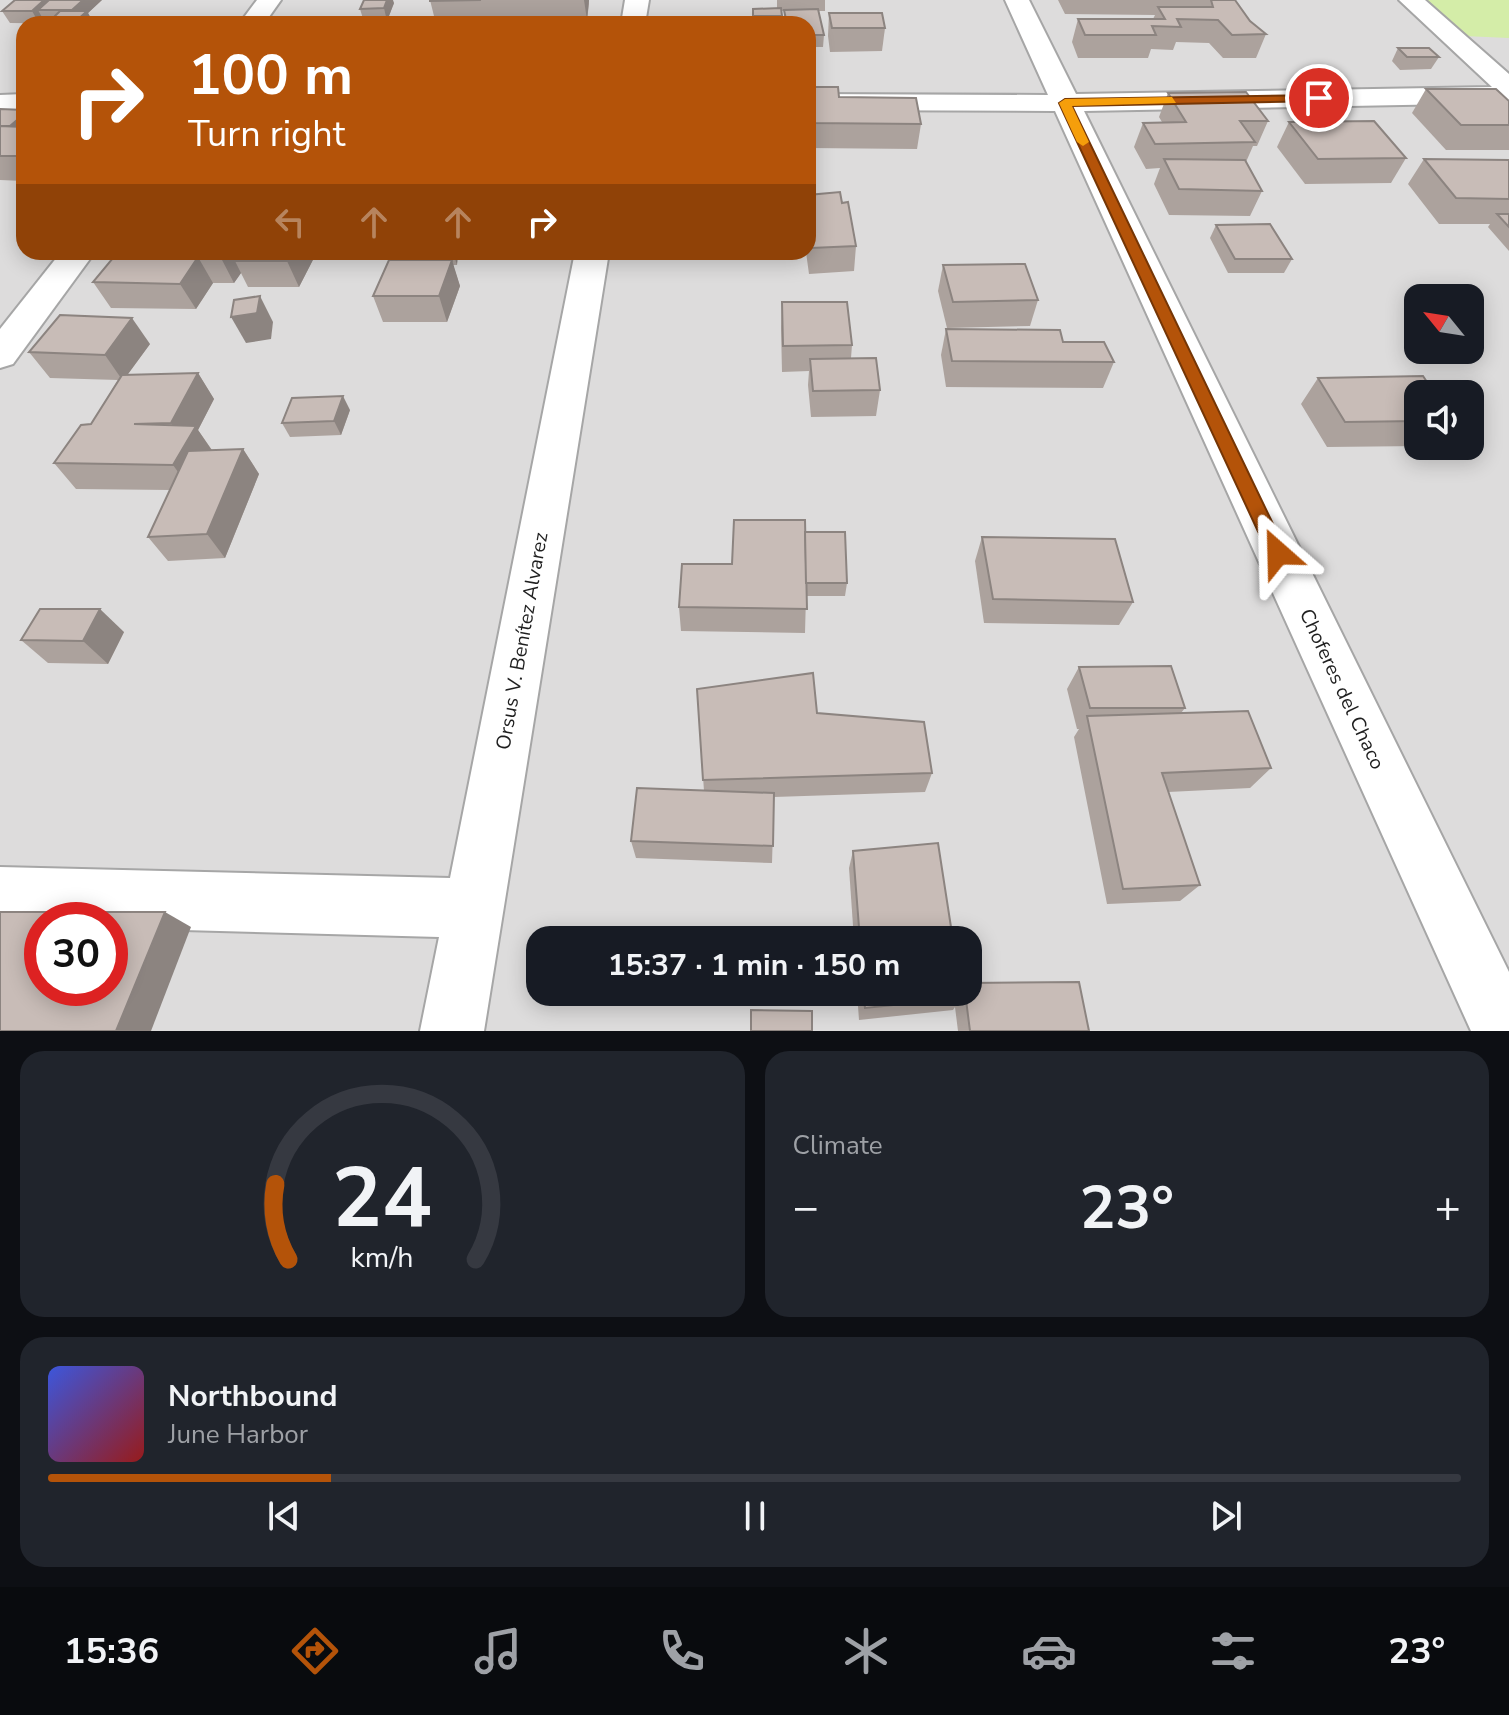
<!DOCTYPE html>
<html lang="en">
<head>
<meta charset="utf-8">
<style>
  body { margin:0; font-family:"Nunito Sans",sans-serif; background:#20242c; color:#f1f3f6; height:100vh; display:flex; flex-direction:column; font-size:30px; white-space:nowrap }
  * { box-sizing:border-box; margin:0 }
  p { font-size:26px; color:#9ea1a6 }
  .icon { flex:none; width:44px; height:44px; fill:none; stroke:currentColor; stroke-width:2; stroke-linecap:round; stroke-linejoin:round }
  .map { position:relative; height:1031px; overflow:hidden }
  .details { display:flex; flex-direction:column; gap:20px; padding:20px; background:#0d0f14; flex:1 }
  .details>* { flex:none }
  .hud { position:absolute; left:16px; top:16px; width:800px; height:244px; border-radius:24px; box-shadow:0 4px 20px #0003; background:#b45309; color:#fff; overflow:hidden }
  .needle { width:52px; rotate:300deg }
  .buttons { position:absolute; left:1404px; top:284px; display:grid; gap:16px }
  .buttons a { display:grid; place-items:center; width:80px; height:80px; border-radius:16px; background:#171b24; box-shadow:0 4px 20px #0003; font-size:40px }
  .speed { position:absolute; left:24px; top:902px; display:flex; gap:16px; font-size:40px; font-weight:700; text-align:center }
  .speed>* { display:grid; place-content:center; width:104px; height:104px; border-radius:50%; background:#171b24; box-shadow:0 4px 20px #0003; line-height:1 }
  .speed .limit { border:12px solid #d22; background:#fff; color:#111 }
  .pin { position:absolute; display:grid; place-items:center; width:68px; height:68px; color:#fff; margin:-34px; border:4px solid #fff; border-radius:50%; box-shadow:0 2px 8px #0007 }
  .me { position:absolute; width:88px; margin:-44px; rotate:335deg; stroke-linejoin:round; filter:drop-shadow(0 0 6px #0008) }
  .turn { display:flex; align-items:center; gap:28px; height:168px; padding:0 40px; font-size:36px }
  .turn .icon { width:104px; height:104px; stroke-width:2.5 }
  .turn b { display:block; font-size:56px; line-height:68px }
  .lanes { display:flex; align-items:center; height:76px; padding:0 40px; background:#0003; justify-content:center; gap:40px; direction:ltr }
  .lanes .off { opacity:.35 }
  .big { font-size:60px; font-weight:700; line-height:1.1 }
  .details .card { flex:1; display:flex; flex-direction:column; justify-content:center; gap:12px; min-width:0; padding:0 28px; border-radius:24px; background:#20242c }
  .details .dial { align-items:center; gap:0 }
  .dial svg { height:208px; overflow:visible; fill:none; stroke:#363941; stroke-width:7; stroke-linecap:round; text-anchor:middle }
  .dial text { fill:#f1f3f6; stroke:none }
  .song { display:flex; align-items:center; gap:24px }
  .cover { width:96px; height:96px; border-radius:12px; background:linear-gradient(135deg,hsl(230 70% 55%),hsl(0 70% 35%)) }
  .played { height:8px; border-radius:4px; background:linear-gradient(90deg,#b45309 20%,#363941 20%) }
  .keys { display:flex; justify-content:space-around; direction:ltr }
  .heat { display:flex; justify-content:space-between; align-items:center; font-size:44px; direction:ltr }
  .details .tiles { flex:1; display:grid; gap:20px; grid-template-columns:1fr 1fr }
  .card:last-child { grid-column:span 2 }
  .trip { position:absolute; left:526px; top:926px; width:456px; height:80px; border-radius:24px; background:#171b24; box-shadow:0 4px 20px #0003; font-weight:700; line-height:80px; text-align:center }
  .menu { display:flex; height:128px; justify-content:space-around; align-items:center; background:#090b0e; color:#9ea1a6 }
  .menu .icon { width:56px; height:56px }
  .menu .current { color:#b45309 }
  .menu b { font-size:36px; color:#f1f3f6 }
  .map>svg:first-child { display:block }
  .residential { fill:#dddcdc; fill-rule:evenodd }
  .grass { fill:#d4eda8 }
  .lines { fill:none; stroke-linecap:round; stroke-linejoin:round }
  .minor-casing { stroke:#a6a6a6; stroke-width:4 }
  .minor { fill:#fff; fill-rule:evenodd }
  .wall { fill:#aca29d }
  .shaded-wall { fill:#8c8480 }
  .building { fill:#c8bcb7; stroke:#8c8480; stroke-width:2; fill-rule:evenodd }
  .route { fill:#b45309; stroke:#753606; stroke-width:2 }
  .slow { fill:#f59e0b }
  .labels { text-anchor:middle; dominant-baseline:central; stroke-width:6; stroke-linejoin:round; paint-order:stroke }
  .street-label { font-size:20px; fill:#1f1f1f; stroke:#fff }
</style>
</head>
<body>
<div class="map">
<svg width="1509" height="1031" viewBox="0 0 1509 1031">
  <rect width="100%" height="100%" fill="#f0ebe5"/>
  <path class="residential" d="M0,0H1509V1031H0ZM24,24H808V252H24ZM1418,298H1470V350H1418ZM1418,394H1470V446H1418ZM42,920H110V988H42ZM540,940H968V992H540Z"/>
  <path class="grass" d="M1422,0H1509V38L1464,36Z"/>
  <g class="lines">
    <g class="minor-casing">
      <g id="minor">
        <path d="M257,0H281L264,24H239Z"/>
        <path d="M625,0H649L645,24H621Z"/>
        <path d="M1005,0H1029L1076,94L1492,87L1399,0H1425L1509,74V103L1084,111L1509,972V1031H1471L1055,111L808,110V94L1048,95Z"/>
        <path d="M24,94V110L0,111V95Z"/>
        <path d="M61,252H95L13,364L0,368V329Z"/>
        <path d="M575,252H609L484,1031H420L439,937L110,928V920H42V927L0,925V867L450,878Z"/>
      </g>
    </g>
    <use href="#minor" class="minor"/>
  </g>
  <g class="wall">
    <path d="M102,0L88,13L94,24L10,23L2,11Z"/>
    <path d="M430,0H589V4L587,20L436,24Z"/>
    <path d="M777,0H825V11H818L824,35L823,47H808V24H784V11H781V24H753V9L777,8Z"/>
    <path d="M1058,0H1235L1250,21L1266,34L1256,58H1223L1209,43L1176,42L1173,50L1151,49L1148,58H1078L1072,42L1078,19H1153L1155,15L1065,14Z"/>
    <path d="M394,3L387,21L364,22L360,9Z"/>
    <path d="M829,13L885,28L882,51L830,52L828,36Z"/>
    <path d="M1398,48L1439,57L1431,69L1400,70L1392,61Z"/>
    <path d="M808,87L921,124L917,149L808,148Z"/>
    <path d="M1426,89L1509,101V150H1446L1412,113Z"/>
    <path d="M1168,93L1268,121L1257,146H1253L1246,162L1262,191L1250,216L1169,215L1154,184L1160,168L1146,169L1134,147L1143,123L1162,122L1159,117Z"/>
    <path d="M0,109L24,110V181L0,180Z"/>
    <path d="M1289,122L1406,158L1391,183L1305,184L1277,147Z"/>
    <path d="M1424,159L1509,160V251L1488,227L1490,224H1439L1408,184Z"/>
    <path d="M808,195L842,203L856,246L854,271L809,274L806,252H808Z"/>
    <path d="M1216,225L1292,259L1284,273H1228L1210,238Z"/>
    <path d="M118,252H232L236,259L240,252H317L299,287H248L241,273L234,283H213L196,309L111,308L93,282Z"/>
    <path d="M396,252H458L457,265H453L460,286L447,322H383L373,296L399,260Z"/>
    <path d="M943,265L1038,300L1030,326L947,328L938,291Z"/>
    <path d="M782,302L852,345L851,358L880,390L876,416L811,417L808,385L809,371L782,372L781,328Z"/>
    <path d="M946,329L1063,342L1114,362L1103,388L946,387L941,355Z"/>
    <path d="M150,344L127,375L198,373L214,399L198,430L212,450L243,449L259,474L225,558L168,561L148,537L170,490L76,489L54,463L91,424L118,380L50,378L29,352Z"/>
    <path d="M1318,378L1418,394V446H1421L1327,447L1301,404Z"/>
    <path d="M350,410L341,435L290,437L282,423Z"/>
    <path d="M805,532L847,583L845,596H806L805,633L681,631L679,607L732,564Z"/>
    <path d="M982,537L1133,602L1119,625L984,623L975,561Z"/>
    <path d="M124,632L108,664L48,663L21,640Z"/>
    <path d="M1079,667L1185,708L1181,713L1271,768L1250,788L1168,792L1200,885L1180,901L1107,904L1074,737L1079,729H1077L1067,689Z"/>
    <path d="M697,689L817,713L932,773L925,792L774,797L772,863L636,858L631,841L704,791Z"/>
    <path d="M853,851L953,940H854L849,868Z"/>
    <path d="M857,992H968L1089,1031H958L955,1007L953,1010L859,1020Z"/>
  </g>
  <g class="shaded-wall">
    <path d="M44,0H65L38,10L43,19L39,23L32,11Z"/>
    <path d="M83,0H102L88,13L94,24H73L78,19L72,10Z"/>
    <path d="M387,0H393L394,3L387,21L384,8Z"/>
    <path d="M584,0H589L587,20Z"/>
    <path d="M24,114V135L3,132Z"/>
    <path d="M224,252H232L237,261H235L241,273L234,283L221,258Z"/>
    <path d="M291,252H317L299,287L287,261Z"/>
    <path d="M453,252H458L457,265Z"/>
    <path d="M198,257L213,283L196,309L180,284Z"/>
    <path d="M452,260L460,286L447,322L439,296Z"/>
    <path d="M260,296L273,322L271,339L246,343L231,317Z"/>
    <path d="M132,318L150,344L123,381L105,355Z"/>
    <path d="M198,373L214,399L198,430L213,452L191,490L173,465L185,444L171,423Z"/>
    <path d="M343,396L350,410L341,435L334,421Z"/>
    <path d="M243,449L259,474L225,558L207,534Z"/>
    <path d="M100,609L124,632L108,664L83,641Z"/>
    <path d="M165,912L191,927L151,1031H116Z"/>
  </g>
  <g class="building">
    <path d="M15,0H44L32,11H2Z"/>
    <path d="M49,0H83L72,10H38Z"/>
    <path d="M364,0H387L384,8L360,9Z"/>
    <path d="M430,0H481L430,1Z"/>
    <path d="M1211,0H1235L1250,21L1266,34L1232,35L1218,20L1177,19L1181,27L1152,26L1156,35H1085L1078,19H1165L1158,7H1213Z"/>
    <path d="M781,8L782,16H753V9Z"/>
    <path d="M818,9L824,35H808V24H787L784,10Z"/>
    <path d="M60,11H87L73,24H31L40,17H54Z"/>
    <path d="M829,13H882L885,28H832Z"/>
    <path d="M1398,48H1429L1439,57H1407Z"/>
    <path d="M808,87H838L839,97L916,98L921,124L808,123Z"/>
    <path d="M1426,89H1496L1509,101V125H1461Z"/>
    <path d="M1246,92L1268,121H1240L1255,142L1155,144L1143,123L1186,122L1168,93Z"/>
    <path d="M0,109L24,110V114L10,126H0Z"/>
    <path d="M1374,121L1406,158L1318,159L1289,122Z"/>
    <path d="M0,126L24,127V156H0Z"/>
    <path d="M1164,159L1245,160L1262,191L1179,189Z"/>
    <path d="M1424,159L1509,160V199L1456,198Z"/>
    <path d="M840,192L842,203L848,202L856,246L811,248L808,230V195Z"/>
    <path d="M1497,214H1509V227Z"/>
    <path d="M1270,224L1292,259H1235L1216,225Z"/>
    <path d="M118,252H224L221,258L198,257L180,284L93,282Z"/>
    <path d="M240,252H291L287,261H235Z"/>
    <path d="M389,260H452L439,296H373Z"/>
    <path d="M1025,264L1038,300L953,302L943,265Z"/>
    <path d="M260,296L257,313L231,317L234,300Z"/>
    <path d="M782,302H847L852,345L783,346Z"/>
    <path d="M60,315L132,318L105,355L29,352Z"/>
    <path d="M946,329L1060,330L1063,342H1104L1114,362L952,361Z"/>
    <path d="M876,358L880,390L813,391L810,359Z"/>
    <path d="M198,373L171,423L134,424L196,426L173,465L54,463L81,425L91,424L122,375Z"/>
    <path d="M1423,376L1435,394H1418V421L1345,422L1318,378Z"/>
    <path d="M343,396L334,421L282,423L292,398Z"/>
    <path d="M243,449L207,534L148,537L188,451Z"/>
    <path d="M734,520H805L807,609L679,607L682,564H732Z"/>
    <path d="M805,532H845L847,583H806Z"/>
    <path d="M982,537L1115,539L1133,602L993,599Z"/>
    <path d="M40,609H100L83,641L21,640Z"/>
    <path d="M1171,666L1185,708H1090L1079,667Z"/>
    <path d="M813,673L817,713L924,722L932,773L703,780L697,689Z"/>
    <path d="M1248,711L1271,768L1162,773L1200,885L1123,889L1087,716Z"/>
    <path d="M637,788L774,793L773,846L631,841Z"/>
    <path d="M938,843L953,940H860L853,851Z"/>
    <path d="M0,912H165L116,1031H0ZM42,920H110V988H42Z"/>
    <path d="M1079,982L1089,1031H970L965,992H968V983Z"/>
    <path d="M863,992H962V998L865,1008Z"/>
    <path d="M751,1010L812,1011V1031H751Z"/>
  </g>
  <path class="route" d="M1319,95L1323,101L1072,106L1287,553L1278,560L1268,553L1059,103L1065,99Z"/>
  <path class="slow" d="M1172,97L1176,103L1072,106L1089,142L1083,146L1077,142L1059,103L1065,99Z"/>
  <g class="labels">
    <g class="street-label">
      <text transform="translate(522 641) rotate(-80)">Orsus V. Benítez Alvarez</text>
      <text transform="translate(1342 689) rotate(65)">Choferes del Chaco</text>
    </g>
  </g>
</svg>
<div class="buttons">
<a><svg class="needle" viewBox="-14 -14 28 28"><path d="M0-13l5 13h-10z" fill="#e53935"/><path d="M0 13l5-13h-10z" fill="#9ea1a6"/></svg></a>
<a><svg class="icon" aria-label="sound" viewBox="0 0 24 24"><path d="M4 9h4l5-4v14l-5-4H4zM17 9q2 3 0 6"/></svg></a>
</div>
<div class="speed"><div class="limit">30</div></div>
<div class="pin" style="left:1319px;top:98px;background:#d93025"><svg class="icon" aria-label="arrive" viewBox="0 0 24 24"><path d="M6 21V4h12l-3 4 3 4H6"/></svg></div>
<svg class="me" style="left:1278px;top:553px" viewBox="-20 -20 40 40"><path d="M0-17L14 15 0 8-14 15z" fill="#b45309" stroke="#fff" stroke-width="4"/></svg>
<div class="trip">15:37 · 1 min · 150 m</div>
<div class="hud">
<div class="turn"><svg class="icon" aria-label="right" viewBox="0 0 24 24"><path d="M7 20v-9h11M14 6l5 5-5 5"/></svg><div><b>100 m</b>Turn right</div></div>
<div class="lanes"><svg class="icon off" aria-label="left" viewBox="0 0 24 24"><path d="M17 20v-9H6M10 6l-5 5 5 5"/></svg><svg class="icon off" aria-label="ahead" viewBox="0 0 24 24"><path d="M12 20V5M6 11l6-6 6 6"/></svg><svg class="icon off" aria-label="ahead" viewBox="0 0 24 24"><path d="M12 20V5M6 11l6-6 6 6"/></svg><svg class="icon" aria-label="right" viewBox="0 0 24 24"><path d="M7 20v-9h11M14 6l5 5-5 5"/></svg></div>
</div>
</div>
<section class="details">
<div class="tiles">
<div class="card dial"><svg viewBox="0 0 100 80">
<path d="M14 69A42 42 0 1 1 86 69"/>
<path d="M14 69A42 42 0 0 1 9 40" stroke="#b45309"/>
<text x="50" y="56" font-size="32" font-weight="700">24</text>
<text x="50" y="72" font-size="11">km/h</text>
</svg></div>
<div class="card"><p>Climate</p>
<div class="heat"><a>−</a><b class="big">23°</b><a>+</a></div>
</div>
<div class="card">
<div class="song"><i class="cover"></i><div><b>Northbound</b><p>June Harbor</p></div></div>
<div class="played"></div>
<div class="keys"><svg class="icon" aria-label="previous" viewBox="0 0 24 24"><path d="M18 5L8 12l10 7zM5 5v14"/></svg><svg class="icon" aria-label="pause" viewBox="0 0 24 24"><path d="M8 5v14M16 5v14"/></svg><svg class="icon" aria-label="next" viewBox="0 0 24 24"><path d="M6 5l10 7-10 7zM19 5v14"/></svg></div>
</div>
</div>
</section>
<nav class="menu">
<b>15:36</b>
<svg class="icon current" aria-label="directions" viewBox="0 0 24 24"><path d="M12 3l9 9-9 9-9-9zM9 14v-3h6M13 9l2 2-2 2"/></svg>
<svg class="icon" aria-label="music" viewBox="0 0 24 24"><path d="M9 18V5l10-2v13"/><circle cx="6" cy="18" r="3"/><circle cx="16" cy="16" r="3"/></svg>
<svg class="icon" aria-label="phone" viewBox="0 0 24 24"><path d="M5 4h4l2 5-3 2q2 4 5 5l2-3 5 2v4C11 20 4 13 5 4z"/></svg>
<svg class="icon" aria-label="climate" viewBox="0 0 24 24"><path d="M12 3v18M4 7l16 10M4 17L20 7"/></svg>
<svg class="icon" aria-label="car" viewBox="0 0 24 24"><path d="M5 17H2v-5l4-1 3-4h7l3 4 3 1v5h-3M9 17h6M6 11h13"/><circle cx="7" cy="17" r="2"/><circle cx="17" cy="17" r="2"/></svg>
<svg class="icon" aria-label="filters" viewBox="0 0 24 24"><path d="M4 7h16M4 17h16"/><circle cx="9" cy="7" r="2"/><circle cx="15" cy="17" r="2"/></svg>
<b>23°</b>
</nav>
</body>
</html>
